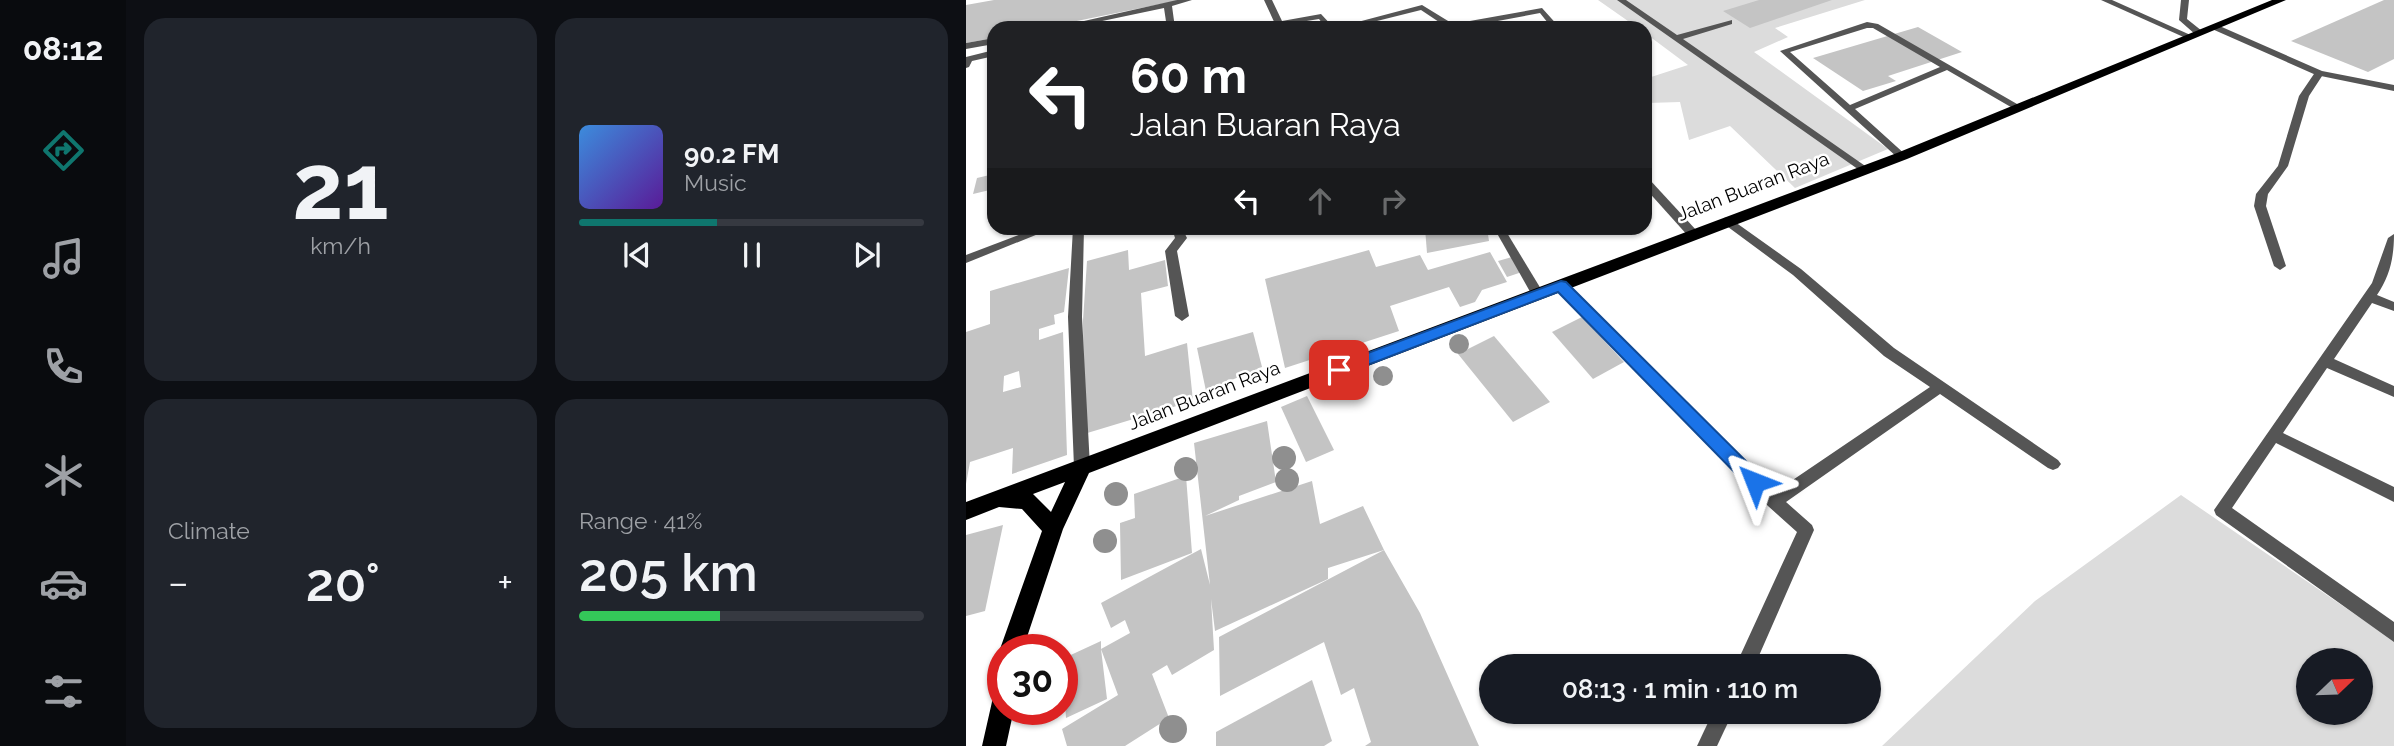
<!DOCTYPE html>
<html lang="en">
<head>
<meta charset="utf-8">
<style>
  body { margin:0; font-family:Raleway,sans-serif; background:#20242c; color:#f1f3f6; height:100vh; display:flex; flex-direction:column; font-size:26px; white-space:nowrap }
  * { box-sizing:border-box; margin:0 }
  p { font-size:23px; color:#9ea1a6 }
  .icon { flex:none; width:38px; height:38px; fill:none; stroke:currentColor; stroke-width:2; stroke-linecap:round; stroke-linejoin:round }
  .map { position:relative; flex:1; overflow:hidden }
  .panel { display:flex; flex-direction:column; gap:18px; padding:18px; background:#0d0f14; width:840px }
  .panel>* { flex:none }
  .guide { position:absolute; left:21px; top:21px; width:665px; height:214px; border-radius:21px; box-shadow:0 2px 5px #0004; background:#202124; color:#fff; overflow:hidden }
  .needle { width:46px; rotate:67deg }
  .fabs { position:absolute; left:1330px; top:648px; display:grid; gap:14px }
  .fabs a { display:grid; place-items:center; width:77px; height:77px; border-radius:50%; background:#171b24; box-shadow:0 2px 5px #0004; font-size:35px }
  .speed { position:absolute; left:21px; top:634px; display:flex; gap:14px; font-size:35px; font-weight:700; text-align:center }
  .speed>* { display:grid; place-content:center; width:91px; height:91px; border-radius:50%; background:#171b24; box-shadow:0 2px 5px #0004; line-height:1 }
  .speed .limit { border:10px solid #d22; background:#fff; color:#111 }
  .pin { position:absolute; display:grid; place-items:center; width:60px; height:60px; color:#fff; margin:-30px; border-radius:14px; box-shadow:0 4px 10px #0006 }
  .me { position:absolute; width:77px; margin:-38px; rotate:315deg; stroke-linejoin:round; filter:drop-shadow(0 0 5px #0008) }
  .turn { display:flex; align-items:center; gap:24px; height:147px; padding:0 28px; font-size:32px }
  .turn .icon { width:91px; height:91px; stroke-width:2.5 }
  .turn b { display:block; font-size:49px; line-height:60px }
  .lanes { display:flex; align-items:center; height:66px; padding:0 28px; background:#0003; justify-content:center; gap:35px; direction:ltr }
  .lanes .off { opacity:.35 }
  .big { font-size:52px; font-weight:600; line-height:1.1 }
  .panel .card { flex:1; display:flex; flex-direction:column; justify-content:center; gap:10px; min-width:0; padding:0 24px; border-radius:21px; background:#20242c }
  .panel .dial { align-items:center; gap:0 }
  .dial b { font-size:91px; line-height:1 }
  .song { display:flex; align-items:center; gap:21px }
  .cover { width:84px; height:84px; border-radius:10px; background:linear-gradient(135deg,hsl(210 70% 55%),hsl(270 70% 35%)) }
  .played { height:7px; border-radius:4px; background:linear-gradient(90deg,#0f766e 40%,#363941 40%) }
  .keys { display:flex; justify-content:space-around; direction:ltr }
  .heat { display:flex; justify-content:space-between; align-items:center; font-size:38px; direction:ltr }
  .charge { height:10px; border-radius:5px; background:linear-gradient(90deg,#34c759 41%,#363941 0) }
  .panel .tiles { flex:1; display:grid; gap:18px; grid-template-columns:repeat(2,1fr) }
  .trip { position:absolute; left:513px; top:654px; width:402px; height:70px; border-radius:35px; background:#171b24; box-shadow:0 2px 5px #0004; font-weight:600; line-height:70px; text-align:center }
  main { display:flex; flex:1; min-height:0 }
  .menu { display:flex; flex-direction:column; width:126px; justify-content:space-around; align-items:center; background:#090b0e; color:#9ea1a6 }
  .menu .icon { width:49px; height:49px }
  .menu .on { color:#0f766e }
  .menu b { font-size:32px; color:#f1f3f6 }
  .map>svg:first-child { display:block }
  .green { fill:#dcdcdc; fill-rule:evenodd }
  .building { fill:#c4c4c4; fill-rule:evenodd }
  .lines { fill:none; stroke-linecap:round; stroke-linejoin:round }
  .service { fill:#555; fill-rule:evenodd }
  .minor { fill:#555; fill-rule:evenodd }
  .primary { fill:#000; fill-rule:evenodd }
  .tree { fill:#8f8f8f }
  .route { fill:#1a73e8; stroke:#114b97; stroke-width:2 }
  .labels { text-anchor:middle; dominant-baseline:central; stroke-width:5; stroke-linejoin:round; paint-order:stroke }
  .street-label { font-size:19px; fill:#000; stroke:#fff }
</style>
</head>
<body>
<main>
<nav class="menu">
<b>08:12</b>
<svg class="icon on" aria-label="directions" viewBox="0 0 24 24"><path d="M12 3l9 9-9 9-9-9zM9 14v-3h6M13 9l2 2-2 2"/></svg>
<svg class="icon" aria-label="music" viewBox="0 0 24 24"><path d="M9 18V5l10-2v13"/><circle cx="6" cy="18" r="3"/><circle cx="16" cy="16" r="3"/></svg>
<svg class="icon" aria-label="phone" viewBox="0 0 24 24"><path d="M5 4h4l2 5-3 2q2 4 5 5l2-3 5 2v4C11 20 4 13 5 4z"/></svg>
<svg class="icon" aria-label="climate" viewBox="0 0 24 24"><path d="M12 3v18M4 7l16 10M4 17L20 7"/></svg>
<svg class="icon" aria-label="car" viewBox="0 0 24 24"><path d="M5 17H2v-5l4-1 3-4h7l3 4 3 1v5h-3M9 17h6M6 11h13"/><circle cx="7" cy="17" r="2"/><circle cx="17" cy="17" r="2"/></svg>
<svg class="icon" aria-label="filters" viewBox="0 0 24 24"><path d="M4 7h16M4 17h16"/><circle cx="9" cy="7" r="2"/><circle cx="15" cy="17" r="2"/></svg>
</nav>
<section class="panel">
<div class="tiles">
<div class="card dial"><b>21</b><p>km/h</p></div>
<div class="card">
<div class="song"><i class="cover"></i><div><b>90.2 FM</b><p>Music</p></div></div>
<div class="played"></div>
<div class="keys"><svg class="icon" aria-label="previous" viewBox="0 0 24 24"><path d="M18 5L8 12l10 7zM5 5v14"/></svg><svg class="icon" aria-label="pause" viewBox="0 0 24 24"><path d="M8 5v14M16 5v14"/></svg><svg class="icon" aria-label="next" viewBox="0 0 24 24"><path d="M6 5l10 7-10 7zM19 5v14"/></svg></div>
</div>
<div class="card"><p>Climate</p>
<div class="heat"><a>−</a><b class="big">20°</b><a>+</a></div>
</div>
<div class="card"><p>Range · 41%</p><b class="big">205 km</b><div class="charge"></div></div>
</div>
</section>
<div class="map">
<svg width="1428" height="746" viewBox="0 0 1428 746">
  <rect width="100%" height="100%" fill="#fff"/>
  <g class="green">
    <path d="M632,0H899L809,28L822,37L788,52L922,149L829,188L764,126L723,140L714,102L682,103L679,79L722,65L679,33V28H672Z"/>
    <path d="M1215,495L1428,641V746H916L1069,601ZM1342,660H1395V712H1342Z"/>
  </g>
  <g class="building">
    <path d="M28,0H210V1L76,28H28V38L0,43V5Z"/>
    <path d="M793,0H866L784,28L757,11Z"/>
    <path d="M1418,0H1428V59L1402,72L1325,41Z"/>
    <path d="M952,27L996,52L922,76L930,81L897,91L847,58Z"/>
    <path d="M28,174V189L7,194L11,178Z"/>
    <path d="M459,228H521L523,241L461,253Z"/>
    <path d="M162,250L163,270L199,260L202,286L175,293L179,356L221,343L227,401L118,434L117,320L121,261Z"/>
    <path d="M403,250L410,267L454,255L462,270L524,252L541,282L516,290L509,302L494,307L483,287L424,306L433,331L319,368L299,279Z"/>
    <path d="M546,257L556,272L541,277L532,261Z"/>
    <path d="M103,268L98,312L88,315L89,324L73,329V340L97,332L101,455L46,474L47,448L4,462L0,484V332L24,324V291ZM53,371L55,387L37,392L38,376Z"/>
    <path d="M616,317L658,362L627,379L586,332Z"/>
    <path d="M287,332L296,367L240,391L231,348Z"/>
    <path d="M528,336L584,402L547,422L492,354Z"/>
    <path d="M341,396L368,450L340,462L315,407Z"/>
    <path d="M301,421L310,482L273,496V500L239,516L346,481L354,524L397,506L418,550L362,568V579L249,631L245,599L248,650L206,675L201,665L186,674L203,718L159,746H101L96,729L152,695L135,649L141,699L100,718L96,659L135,641V649L164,633L159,620L145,628L135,603L235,549L244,585L228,443Z"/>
    <path d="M220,476L226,553L155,580L154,523L169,518L168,494Z"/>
    <path d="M37,525L19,611L0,616V535Z"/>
    <path d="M418,550L454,613L513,746H399L405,742L388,688L375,695L358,642L254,696L253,637Z"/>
    <path d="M346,680L366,741L358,746H250V732Z"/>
  </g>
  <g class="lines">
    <g class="service">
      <path d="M211,0H226L206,6L209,28H201L198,8L103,28H87Z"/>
      <path d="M651,0H660L711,35L766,20V24L717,39L905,170L904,172H896Z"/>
      <path d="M901,22L912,24L1058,108L1050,110L981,70L889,109L941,156L936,159L932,158L814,51ZM901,28H907L974,67L884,105L824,52Z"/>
      <path d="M28,38V44L0,49V43Z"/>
      <path d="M1350,71L1358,73L1343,96L1322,166L1302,194L1300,206L1320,266L1314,270L1308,266L1288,206L1290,194L1312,166L1333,96Z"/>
    </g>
    <g class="minor">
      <path d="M298,0H306L316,21L355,14L368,28H360L353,19L310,26Z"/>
      <path d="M1135,0H1146L1229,37L1222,39Z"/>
      <path d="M1215,0H1223L1221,19L1236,31V35H1230L1213,20Z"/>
      <path d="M456,5L487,24L576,8L594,28H586L574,13L494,28H482L455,10L383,28H369Z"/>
      <path d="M1249,24L1356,71L1428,85V91L1350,75L1246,29L1245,27Z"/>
      <path d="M28,50V56L6,61L3,67L0,68V57Z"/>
      <path d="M679,178L683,179L731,231V237H723L679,188Z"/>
      <path d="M762,217L835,269L928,348L1092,460L1095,464L1092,468L1087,470L1082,468L974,394L820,502L846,525L848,530L788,667H769L831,532L802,506L591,288L589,285L591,282H599L809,492L964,387L918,356L827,275L758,224V218Z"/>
      <path d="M71,228H87L0,263V255Z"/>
      <path d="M107,228H118L116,317L124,467L121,472L116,473L111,472L108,467L102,317Z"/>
      <path d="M206,228H216L221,238L211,251L223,316L216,321L209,316L199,251L209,238Z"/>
      <path d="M528,228H538L578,294L577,297H567Z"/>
      <path d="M1428,234C1428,257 1424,276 1411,295L1428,302V311L1406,303L1368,359L1428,386V397L1361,368L1317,433L1428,487V502L1310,443L1266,508L1428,622V642L1250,515L1248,510L1406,283L1422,238Z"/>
      <path d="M747,712H767L751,746H731Z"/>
    </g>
    <g class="primary">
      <path d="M1306,0H1320L941,159L123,473L97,529L57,649H37V654L34,649L76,531L56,509L33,507L0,520V502L931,153ZM99,482L85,512L67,494Z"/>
      <path d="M37,690V709H48L40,746H16L28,693Z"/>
    </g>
  </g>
  <g class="tree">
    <circle cx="493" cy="344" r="10"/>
    <circle cx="417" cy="376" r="10"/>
    <circle cx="318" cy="458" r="12"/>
    <circle cx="220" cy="469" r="12"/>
    <circle cx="321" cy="480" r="12"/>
    <circle cx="150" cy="494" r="12"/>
    <circle cx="139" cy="541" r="12"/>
    <circle cx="207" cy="729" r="14"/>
  </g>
  <path class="route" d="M595,281L600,282L795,476L798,482L795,487H783L592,292L378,374L373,376L365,370L367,366Z"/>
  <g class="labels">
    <g class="street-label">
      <text transform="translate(787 186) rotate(-21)">Jalan Buaran Raya</text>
      <text transform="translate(238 395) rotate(-21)">Jalan Buaran Raya</text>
    </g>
  </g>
</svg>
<div class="fabs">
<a><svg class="needle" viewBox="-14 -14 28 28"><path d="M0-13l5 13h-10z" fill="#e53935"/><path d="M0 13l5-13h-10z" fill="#9ea1a6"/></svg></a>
</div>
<div class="speed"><div class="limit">30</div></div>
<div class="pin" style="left:373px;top:370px;background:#d93025"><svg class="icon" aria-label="arrive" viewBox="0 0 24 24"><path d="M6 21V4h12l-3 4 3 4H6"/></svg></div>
<svg class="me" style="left:789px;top:482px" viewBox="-20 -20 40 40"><path d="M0-17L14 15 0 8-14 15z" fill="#1a73e8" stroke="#fff" stroke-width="4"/></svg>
<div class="trip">08:13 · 1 min · 110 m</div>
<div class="guide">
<div class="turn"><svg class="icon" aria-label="left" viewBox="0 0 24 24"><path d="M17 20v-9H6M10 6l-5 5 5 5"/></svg><div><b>60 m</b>Jalan Buaran Raya</div></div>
<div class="lanes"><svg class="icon" aria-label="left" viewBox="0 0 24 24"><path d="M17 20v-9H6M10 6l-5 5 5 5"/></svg><svg class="icon off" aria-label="ahead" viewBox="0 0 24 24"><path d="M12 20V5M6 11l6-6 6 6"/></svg><svg class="icon off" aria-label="right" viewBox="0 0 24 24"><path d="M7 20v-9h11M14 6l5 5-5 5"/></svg></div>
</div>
</div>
</main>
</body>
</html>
